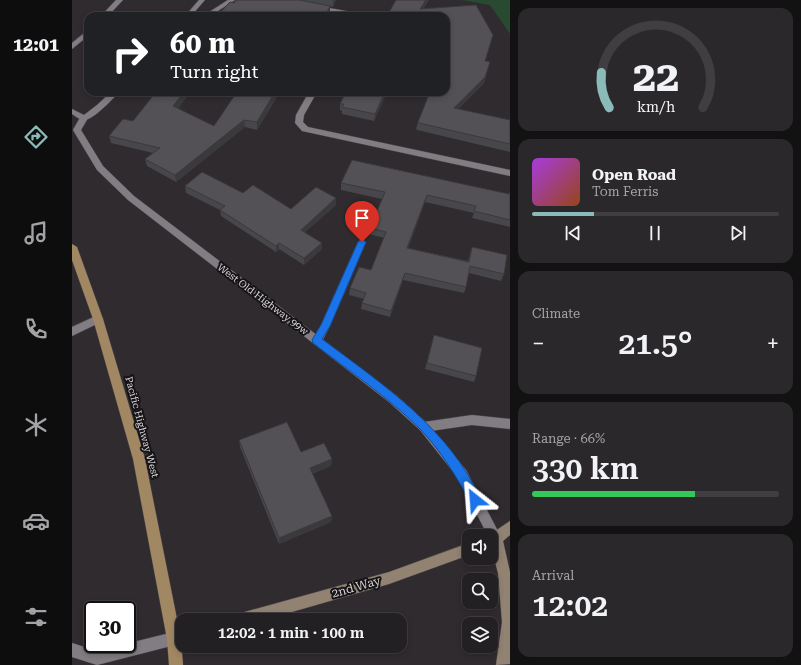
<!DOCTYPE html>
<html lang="en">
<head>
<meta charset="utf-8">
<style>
  body { margin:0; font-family:"Roboto Serif",serif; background:#2b282b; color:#f1f3f6; height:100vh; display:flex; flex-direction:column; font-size:15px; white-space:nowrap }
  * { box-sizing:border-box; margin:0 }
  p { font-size:13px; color:#a3a3a6 }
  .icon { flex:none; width:22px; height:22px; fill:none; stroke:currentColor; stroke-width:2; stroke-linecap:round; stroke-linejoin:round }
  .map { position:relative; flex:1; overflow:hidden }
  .sheet { display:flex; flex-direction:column; gap:8px; padding:8px; background:#131213; width:291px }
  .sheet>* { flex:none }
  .banner { position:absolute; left:12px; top:12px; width:366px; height:84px; border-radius:12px; box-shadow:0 2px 6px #0003,0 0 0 1px #403e41; background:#202124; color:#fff; overflow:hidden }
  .buttons { position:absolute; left:390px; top:529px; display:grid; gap:8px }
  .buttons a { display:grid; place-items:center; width:36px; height:36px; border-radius:8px; background:#232023; box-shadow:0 2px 6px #0003,0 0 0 1px #403e41; font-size:20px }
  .speed { position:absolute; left:12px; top:601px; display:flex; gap:8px; font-size:20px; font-weight:700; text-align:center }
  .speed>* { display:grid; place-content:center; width:52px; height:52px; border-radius:50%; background:#232023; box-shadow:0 2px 6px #0003,0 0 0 1px #403e41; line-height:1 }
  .speed .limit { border:2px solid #111; border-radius:6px; background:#fff; color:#111 }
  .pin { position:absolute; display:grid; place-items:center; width:34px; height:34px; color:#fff; margin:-41px -17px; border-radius:50% 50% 50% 0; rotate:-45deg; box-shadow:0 0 4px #0007 }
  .pin .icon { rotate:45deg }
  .me { position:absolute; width:44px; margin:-22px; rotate:332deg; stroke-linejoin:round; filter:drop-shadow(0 0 3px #0008) }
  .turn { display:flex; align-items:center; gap:14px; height:84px; padding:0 20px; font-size:18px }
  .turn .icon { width:52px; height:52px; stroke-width:2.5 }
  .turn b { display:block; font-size:28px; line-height:34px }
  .big { font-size:30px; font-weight:600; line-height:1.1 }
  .sheet .tile { flex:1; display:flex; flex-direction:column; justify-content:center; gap:6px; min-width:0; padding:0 14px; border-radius:12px; background:#2b282b }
  .sheet .dial { align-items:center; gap:0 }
  .dial svg { height:104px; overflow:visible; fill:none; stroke:#403e41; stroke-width:7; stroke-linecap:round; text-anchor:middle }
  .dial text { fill:#f1f3f6; stroke:none }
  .song { display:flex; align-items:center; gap:12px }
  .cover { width:48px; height:48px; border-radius:6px; background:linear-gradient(135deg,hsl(280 70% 55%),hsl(20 70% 35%)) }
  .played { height:4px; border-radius:2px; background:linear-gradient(90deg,#8bbbb9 25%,#403e41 25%) }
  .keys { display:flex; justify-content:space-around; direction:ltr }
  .heat { display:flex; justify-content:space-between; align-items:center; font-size:22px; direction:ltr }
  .charge { height:6px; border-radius:3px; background:linear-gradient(90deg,#34c759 66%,#403e41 0) }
  .trip { position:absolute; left:103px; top:613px; width:232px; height:40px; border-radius:12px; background:#232023; box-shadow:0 2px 6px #0003,0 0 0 1px #403e41; font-weight:600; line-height:40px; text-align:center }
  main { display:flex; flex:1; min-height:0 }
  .tab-bar { display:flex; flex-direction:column; width:72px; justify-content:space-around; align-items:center; background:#0e0d0e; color:#a3a3a6 }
  .tab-bar .icon { width:28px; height:28px }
  .tab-bar .current { color:#8bbbb9 }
  .tab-bar b { font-size:18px; color:#f1f3f6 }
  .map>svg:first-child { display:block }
  .green { fill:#284a31 }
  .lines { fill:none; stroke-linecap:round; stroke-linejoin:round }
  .lane-casing { stroke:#494649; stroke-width:1 }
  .street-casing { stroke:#494649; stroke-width:1 }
  .secondary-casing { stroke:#494649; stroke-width:1 }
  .primary-casing { stroke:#494649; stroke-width:1 }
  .lane { fill:#827d82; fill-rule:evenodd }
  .street { fill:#827d82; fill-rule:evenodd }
  .secondary { fill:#928272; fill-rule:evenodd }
  .primary { fill:#a28763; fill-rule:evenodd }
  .wall { fill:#47464a }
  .shaded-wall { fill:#3a393c }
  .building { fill:#535156; stroke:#3a393c }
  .route { fill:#1a73e8; stroke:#114b97 }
  .labels { text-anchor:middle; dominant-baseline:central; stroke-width:4; stroke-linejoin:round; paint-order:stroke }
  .street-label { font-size:10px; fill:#d8d6d8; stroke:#161416 }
  .near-street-label { font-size:12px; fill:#d8d6d8; stroke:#161416 }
</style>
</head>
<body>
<main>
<nav class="tab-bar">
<b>12:01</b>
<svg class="icon current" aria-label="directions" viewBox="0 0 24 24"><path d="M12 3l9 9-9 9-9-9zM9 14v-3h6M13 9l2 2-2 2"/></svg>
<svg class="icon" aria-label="music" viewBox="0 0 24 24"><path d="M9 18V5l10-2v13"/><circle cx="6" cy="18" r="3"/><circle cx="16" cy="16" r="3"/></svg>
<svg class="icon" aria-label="phone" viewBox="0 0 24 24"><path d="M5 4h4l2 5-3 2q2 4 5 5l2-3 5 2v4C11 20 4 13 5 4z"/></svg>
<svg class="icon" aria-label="climate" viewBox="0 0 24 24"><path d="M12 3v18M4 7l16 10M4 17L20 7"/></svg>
<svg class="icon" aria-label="car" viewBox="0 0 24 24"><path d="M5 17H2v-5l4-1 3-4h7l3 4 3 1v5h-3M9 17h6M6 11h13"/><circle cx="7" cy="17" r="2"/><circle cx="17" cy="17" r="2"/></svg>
<svg class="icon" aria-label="filters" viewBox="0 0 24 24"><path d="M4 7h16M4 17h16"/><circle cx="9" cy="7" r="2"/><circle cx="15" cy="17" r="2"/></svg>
</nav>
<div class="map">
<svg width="438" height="665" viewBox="0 0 438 665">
  <rect width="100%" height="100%" fill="#2f2b2f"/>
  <path class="green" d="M390,0H438V34L418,5Z"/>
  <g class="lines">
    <g class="lane-casing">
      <g id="lane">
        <path d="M44,0H51L36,16H29Z"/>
        <path d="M127,0H133L119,16H113Z"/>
        <path d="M156,0H163L138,16H131Z"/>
        <path d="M246,6L291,14L294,16H280L244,9V7Z"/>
        <path d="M16,30V36L0,49V43Z"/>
        <path d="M39,92H47C41,99 20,121 12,120C8,120 3,116 0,114V109L12,115L25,105Z"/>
        <path d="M237,92H245L232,115L231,122L236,127L438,170V176L230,131L223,123L224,115Z"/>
        <path d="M290,239L294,242L258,326L249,343L245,344L241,343L240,340L249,325L286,242Z"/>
        <path d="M26,315L29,316L31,319L29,322L0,336V327Z"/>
        <path d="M400,415L438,419V429L400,425L352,432L348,430L346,427L348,424L352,422Z"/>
        <path d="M102,632L107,634L109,639L107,644L25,665L0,657V643L25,651Z"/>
      </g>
    </g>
    <g class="street-casing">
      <path id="street" d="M9,116H15L16,118L9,130L31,166L62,196L325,396L356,424L394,470L428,535L430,539L428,543L424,545L420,543L419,536H416L386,478L348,430L317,402L56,200L25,170L1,130Z"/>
    </g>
    <g class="secondary-casing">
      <g id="secondary">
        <path d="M438,521V535L431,541L438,572V664L424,665L430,622L426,573L419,547V536H416Z"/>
        <path d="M397,543V555L317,584L192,620H162L164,615L169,613L317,572Z"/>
      </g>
    </g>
    <g class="primary-casing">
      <path id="primary" d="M0,244L5,247L31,319L73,459L109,639L111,665H97L95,639L61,459L21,319L0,260Z"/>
    </g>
    <use href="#lane" class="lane"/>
    <use href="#street" class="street"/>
    <use href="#secondary" class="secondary"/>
    <use href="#primary" class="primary"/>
  </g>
  <g class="wall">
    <path d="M164,0H264L261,7L258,6V13L146,15L162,3Z"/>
    <path d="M324,0H357L351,9L404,5L421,35L413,62H418L412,83L386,109L438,120V152L345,130L344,129L346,122L358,92H374V16H315Z"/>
    <path d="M118,92L106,109L142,126L162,96L147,92H208L185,130L173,127L104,182L75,166L73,159L81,153L39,143L37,136L61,121Z"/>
    <path d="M315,92L302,121L270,114V111L268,110V104Z"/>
    <path d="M269,183L437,194L438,192V227L400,218L402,213L353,202L336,248L396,261L400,247L432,274L429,281L397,273L394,287L392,293L331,280L318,317L289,309L290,303L292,299L277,295L278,288L299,270L312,238L297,234L298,228L310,199L269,190Z"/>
    <path d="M113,186L171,193L219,209L264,205L233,232L250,249L232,265L207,249L204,252L149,216L148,210L114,193Z"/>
    <path d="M362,335L404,376L402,382L353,369Z"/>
    <path d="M167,440L229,452L260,459L259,466L240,474L260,516L259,522L207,544L168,447Z"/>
  </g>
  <g class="shaded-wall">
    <path d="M261,0H264L261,7Z"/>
    <path d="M354,0H357L347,16L348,9Z"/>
    <path d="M258,6V13L256,16H253Z"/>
    <path d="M418,62L412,83L380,115L382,108Z"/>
    <path d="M112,92H118L102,114L101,106Z"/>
    <path d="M203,92H208L185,130V122Z"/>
    <path d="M313,92H315L302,121L303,114Z"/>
    <path d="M172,120L173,127L104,182L103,175Z"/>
    <path d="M355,195L353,202L334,255L335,248Z"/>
    <path d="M264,198V205L229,236V230Z"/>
    <path d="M207,243V249L204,252V246Z"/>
    <path d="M250,243V249L232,265V258Z"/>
    <path d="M333,273L331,280L318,317L319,311Z"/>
    <path d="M260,459L259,466L237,475L238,468Z"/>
    <path d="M260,516L259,522L207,544V538Z"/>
  </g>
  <g class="building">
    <path d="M164,0H227L258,6L253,16H139L140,14L146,15L158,2L162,3Z"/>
    <path d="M324,0H354L348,9L404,5L421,35L413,61L418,62L413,77L382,108L438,120V144L347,123L346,122L358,92H374V51L376,44H374V16H315Z"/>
    <path d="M84,92H112L101,106L142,126L165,92H203L185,122L172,120L103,175L73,159L88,148L37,136L51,119L61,121Z"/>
    <path d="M274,92H313L303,114L270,107L272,104H268Z"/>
    <path d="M280,160L437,194L438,192V220L402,211L404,206L355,195L335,248L397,262L400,247L435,255L432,274L398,266L394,287L333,273L319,311L290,303L294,293L278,288L287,267L299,270L314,232L298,228L313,192L269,183Z"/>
    <path d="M130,172L171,193L181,185L219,209L244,187L264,198L229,230L250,243L232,258L207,243L204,246L148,210L153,206L113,186Z"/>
    <path d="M362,335L410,348L404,376L355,363Z"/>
    <path d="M215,422L229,452L252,443L260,459L238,468L260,516L207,538L167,440Z"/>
  </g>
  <path class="route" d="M290,239L294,242L258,326L250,339C310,384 378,429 409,500L407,504L403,506L399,504C386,478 368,450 348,429C316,397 277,371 241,343L240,340L249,325L286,242Z"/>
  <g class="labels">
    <g class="street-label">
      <text transform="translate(191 299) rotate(37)">West Old Highway 99w</text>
      <text transform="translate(70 427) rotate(75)">Pacific Highway West</text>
    </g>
    <g class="near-street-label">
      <text transform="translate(284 587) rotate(-16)">2nd Way</text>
    </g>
  </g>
</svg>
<div class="buttons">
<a><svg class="icon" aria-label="sound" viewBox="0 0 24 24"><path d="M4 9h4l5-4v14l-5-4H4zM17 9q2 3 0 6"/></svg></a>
<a><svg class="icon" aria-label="search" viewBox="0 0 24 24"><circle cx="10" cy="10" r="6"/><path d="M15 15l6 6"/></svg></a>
<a><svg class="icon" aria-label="layers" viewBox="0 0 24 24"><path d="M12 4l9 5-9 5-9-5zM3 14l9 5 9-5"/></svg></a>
</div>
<div class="speed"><div class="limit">30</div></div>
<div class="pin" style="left:290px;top:242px;background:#d93025"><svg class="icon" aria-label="arrive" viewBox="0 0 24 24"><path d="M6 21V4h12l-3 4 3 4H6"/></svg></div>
<svg class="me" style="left:403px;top:500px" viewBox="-20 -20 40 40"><path d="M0-17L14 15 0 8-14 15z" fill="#1a73e8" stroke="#fff" stroke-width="4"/></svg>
<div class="trip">12:02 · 1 min · 100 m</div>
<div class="banner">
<div class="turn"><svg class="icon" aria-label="right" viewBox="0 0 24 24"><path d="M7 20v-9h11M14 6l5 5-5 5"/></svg><div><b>60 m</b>Turn right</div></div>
</div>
</div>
<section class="sheet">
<div class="tile dial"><svg viewBox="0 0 100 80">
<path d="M14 69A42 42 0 1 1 86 69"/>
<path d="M14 69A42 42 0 0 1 8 42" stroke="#8bbbb9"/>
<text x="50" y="56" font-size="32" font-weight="700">22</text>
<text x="50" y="72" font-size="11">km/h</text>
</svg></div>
<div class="tile">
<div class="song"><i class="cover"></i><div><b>Open Road</b><p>Tom Ferris</p></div></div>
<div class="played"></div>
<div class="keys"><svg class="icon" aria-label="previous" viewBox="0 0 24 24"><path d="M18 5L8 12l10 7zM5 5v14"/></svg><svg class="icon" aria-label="pause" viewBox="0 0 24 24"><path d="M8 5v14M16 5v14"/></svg><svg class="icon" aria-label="next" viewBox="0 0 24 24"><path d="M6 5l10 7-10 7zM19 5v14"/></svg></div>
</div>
<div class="tile"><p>Climate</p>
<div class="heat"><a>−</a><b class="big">21.5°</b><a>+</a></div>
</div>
<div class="tile"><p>Range · 66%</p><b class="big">330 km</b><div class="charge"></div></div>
<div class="tile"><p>Arrival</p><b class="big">12:02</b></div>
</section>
</main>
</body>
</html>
